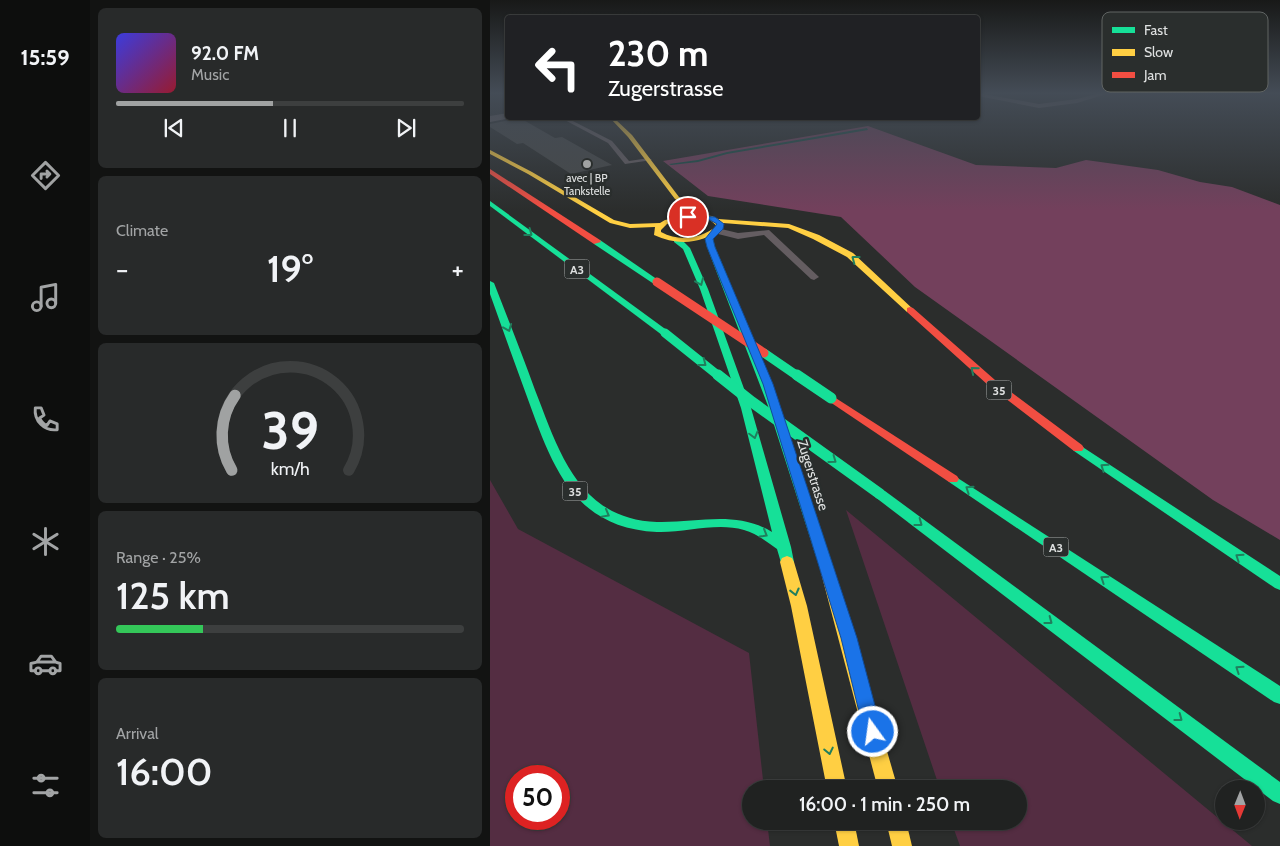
<!DOCTYPE html>
<html lang="en">
<head>
<meta charset="utf-8">
<style>
  body { margin:0; font-family:Cabin,sans-serif; background:#282a2a; color:#f1f3f6; height:100vh; display:flex; flex-direction:column; font-size:19px; white-space:nowrap }
  * { box-sizing:border-box; margin:0 }
  p { font-size:16px; color:#a2a4a5 }
  .icon { flex:none; width:28px; height:28px; fill:none; stroke:currentColor; stroke-width:2; stroke-linecap:round; stroke-linejoin:round }
  .map { position:relative; flex:1; overflow:hidden }
  .details { display:flex; flex-direction:column; gap:8px; padding:8px; background:#121312; width:400px }
  .details>* { flex:none }
  .top-card { position:absolute; left:15px; top:15px; width:475px; height:105px; border-radius:5px; box-shadow:0 1px 4px #0004,0 0 0 1px #3d3f3f; background:#202124; color:#fff; overflow:hidden }
  .needle { width:32px; rotate:181deg }
  .fabs { position:absolute; left:725px; top:780px; display:grid; gap:10px }
  .fabs a { display:grid; place-items:center; width:50px; height:50px; border-radius:50%; background:#202221; box-shadow:0 1px 4px #0004,0 0 0 1px #3d3f3f; font-size:25px }
  .speed { position:absolute; left:15px; top:765px; display:flex; gap:10px; font-size:25px; font-weight:700; text-align:center }
  .speed>* { display:grid; place-content:center; width:65px; height:65px; border-radius:50%; background:#202221; box-shadow:0 1px 4px #0004,0 0 0 1px #3d3f3f; line-height:1 }
  .speed .limit { border:8px solid #d22; background:#fff; color:#111 }
  .pin { position:absolute; display:grid; place-items:center; width:42px; height:42px; color:#fff; margin:-21px; border:2px solid #fff; border-radius:50%; box-shadow:0 1px 5px #0007 }
  .me { position:absolute; width:55px; margin:-28px; rotate:346deg; stroke-linejoin:round; filter:drop-shadow(0 0 4px #0008) }
  .turn { display:flex; align-items:center; gap:18px; height:105px; padding:0 20px; font-size:22px }
  .turn .icon { width:65px; height:65px; stroke-width:2.5 }
  .turn b { display:block; font-size:35px; line-height:42px }
  .big { font-size:38px; font-weight:600; line-height:1.1 }
  .details .widget { flex:1; display:flex; flex-direction:column; justify-content:center; gap:8px; min-width:0; padding:0 18px; border-radius:8px; background:#282a2a }
  .details .dial { align-items:center; gap:0 }
  .dial svg { height:130px; overflow:visible; fill:none; stroke:#3d3f3f; stroke-width:7; stroke-linecap:round; text-anchor:middle }
  .dial text { fill:#f1f3f6; stroke:none }
  .song { display:flex; align-items:center; gap:15px }
  .cover { width:60px; height:60px; border-radius:8px; background:linear-gradient(135deg,hsl(240 70% 55%),hsl(350 70% 35%)) }
  .played { height:5px; border-radius:2px; background:linear-gradient(90deg,#a0a2a2 45%,#3d3f3f 45%) }
  .keys { display:flex; justify-content:space-around; direction:ltr }
  .heat { display:flex; justify-content:space-between; align-items:center; font-size:28px; direction:ltr }
  .charge { height:8px; border-radius:4px; background:linear-gradient(90deg,#34c759 25%,#3d3f3f 0) }
  .trip { position:absolute; left:252px; top:780px; width:285px; height:50px; border-radius:25px; background:#202221; box-shadow:0 1px 4px #0004,0 0 0 1px #3d3f3f; font-weight:600; line-height:50px; text-align:center }
  main { display:flex; flex:1; min-height:0 }
  .menu { display:flex; flex-direction:column; width:90px; justify-content:space-around; align-items:center; background:#0d0e0d; color:#a2a4a5 }
  .menu .icon { width:35px; height:35px }
  .menu .on { color:#a0a2a2 }
  .menu b { font-size:22px; color:#f1f3f6 }
  .map>svg:first-child { display:block }
  .green { fill:#542d42; fill-rule:evenodd }
  .forest { fill:#73405c }
  .lines { fill:none; stroke-linecap:round; stroke-linejoin:round }
  .stream { fill:#1d4d48; fill-rule:evenodd }
  .building { fill:#464848 }
  .lane { fill:#645d61; fill-rule:evenodd }
  .street { fill:#645d61; fill-rule:evenodd }
  .fast { fill:#16e098; fill-rule:evenodd }
  .slow { fill:#ffcf43; fill-rule:evenodd }
  .jam { fill:#f24e42; fill-rule:evenodd }
  .fast-bridge-far1 { stroke:#16e098; stroke-width:9 }
  .fast-bridge { stroke:#16e098; stroke-width:11 }
  .jam-bridge { stroke:#f24e42; stroke-width:9 }
  .oneway { stroke:#217e5d }
  .route { fill:#1a73e8; stroke:#114b97 }
  .poi-dot { fill:#a0a2a2; stroke:#2a2e2d; stroke-width:2 }
  .labels { text-anchor:middle; dominant-baseline:central; stroke-width:5; stroke-linejoin:round; paint-order:stroke }
  .far-poi-label { font-size:11px; fill:#dfe1e1; stroke:#2a2e2d }
  .shield { fill:#2a2e2d; stroke:#a9abab; stroke-width:1 }
  .shield-label { font-size:12px; font-weight:bold; fill:#dfe1e1 }
  .street-label { font-size:14px; fill:#dfe1e1; stroke:#2a2e2d }
  .key { fill:#2a2e2d; stroke:#606463; stroke-width:1 }
  .key-label { font-size:14px; fill:#dfe1e1 }
</style>
</head>
<body>
<main>
<nav class="menu">
<b>15:59</b>
<svg class="icon on" aria-label="directions" viewBox="0 0 24 24"><path d="M12 3l9 9-9 9-9-9zM9 14v-3h6M13 9l2 2-2 2"/></svg>
<svg class="icon" aria-label="music" viewBox="0 0 24 24"><path d="M9 18V5l10-2v13"/><circle cx="6" cy="18" r="3"/><circle cx="16" cy="16" r="3"/></svg>
<svg class="icon" aria-label="phone" viewBox="0 0 24 24"><path d="M5 4h4l2 5-3 2q2 4 5 5l2-3 5 2v4C11 20 4 13 5 4z"/></svg>
<svg class="icon" aria-label="climate" viewBox="0 0 24 24"><path d="M12 3v18M4 7l16 10M4 17L20 7"/></svg>
<svg class="icon" aria-label="car" viewBox="0 0 24 24"><path d="M5 17H2v-5l4-1 3-4h7l3 4 3 1v5h-3M9 17h6M6 11h13"/><circle cx="7" cy="17" r="2"/><circle cx="17" cy="17" r="2"/></svg>
<svg class="icon" aria-label="filters" viewBox="0 0 24 24"><path d="M4 7h16M4 17h16"/><circle cx="9" cy="7" r="2"/><circle cx="15" cy="17" r="2"/></svg>
</nav>
<section class="details">
<div class="widget">
<div class="song"><i class="cover"></i><div><b>92.0 FM</b><p>Music</p></div></div>
<div class="played"></div>
<div class="keys"><svg class="icon" aria-label="previous" viewBox="0 0 24 24"><path d="M18 5L8 12l10 7zM5 5v14"/></svg><svg class="icon" aria-label="pause" viewBox="0 0 24 24"><path d="M8 5v14M16 5v14"/></svg><svg class="icon" aria-label="next" viewBox="0 0 24 24"><path d="M6 5l10 7-10 7zM19 5v14"/></svg></div>
</div>
<div class="widget"><p>Climate</p>
<div class="heat"><a>−</a><b class="big">19°</b><a>+</a></div>
</div>
<div class="widget dial"><svg viewBox="0 0 100 80">
<path d="M14 69A42 42 0 1 1 86 69"/>
<path d="M14 69A42 42 0 0 1 16 23" stroke="#a0a2a2"/>
<text x="50" y="56" font-size="32" font-weight="700">39</text>
<text x="50" y="72" font-size="11">km/h</text>
</svg></div>
<div class="widget"><p>Range · 25%</p><b class="big">125 km</b><div class="charge"></div></div>
<div class="widget"><p>Arrival</p><b class="big">16:00</b></div>
</section>
<div class="map">
<svg width="790" height="846" viewBox="0 0 790 846">
  <rect width="100%" height="100%" fill="#2b2d2c"/>
  <g class="green">
    <path d="M0,480L28,529L259,653L274,789H261V821H277L280,846H0ZM69,776V819H26V776Z"/>
    <path d="M356,510L762,846H470L461,821H529V789H450Z"/>
  </g>
  <path class="forest" d="M378,126L486,165L566,168L596,160L668,170L710,182L742,187L790,205V540L723,500L425,287L351,217L218,196L173,161Z"/>
  <g class="lines">
    <path class="stream" d="M377,128L378,130L237,154L208,162L181,165L179,164L208,160L237,152Z"/>
  </g>
  <path class="building" d="M30,118L65,138L72,137L122,165L81,174L33,143L27,144L0,127V124Z"/>
  <g class="lines">
    <g class="lane">
      <path d="M614,92H623L587,103L549,108L488,96V93L549,104L587,99Z"/>
      <path d="M71,118H77L122,141L139,161L159,158L162,160L135,164L118,143Z"/>
      <path d="M227,228L248,233L279,230L329,277L324,280L321,279L274,235L248,239L224,233L223,231Z"/>
    </g>
    <path class="street" d="M18,113V118H22L0,122V116Z"/>
    <g class="fast">
      <path d="M0,201L178,331V335H172L0,206Z"/>
      <path d="M218,232L225,234L223,239L225,247C270,352 309,460 344,569L342,573L337,575L332,573L330,569L278,406L217,247L215,239Z"/>
      <path d="M184,238H190L200,248L218,289L261,408L301,547L304,562L302,566L297,568L292,566L287,549C277,542 266,533 254,530C226,522 195,533 167,532C81,528 61,462 36,394C24,361 12,328 0,294V281L4,283C18,319 32,354 45,390C69,451 88,519 167,522C208,523 245,510 282,532L251,408L210,289L193,249L184,242Z"/>
      <path d="M104,240H110L171,282L164,284L104,244Z"/>
      <path d="M588,444L790,576V590L785,588L584,451L582,448L584,445Z"/>
      <path d="M463,475L790,686V704L784,702L459,482L457,479L459,476Z"/>
      <path d="M390,490L395,491L790,782V804L783,801L385,497L384,494L385,491Z"/>
    </g>
    <g class="slow">
      <path d="M120,118H124L142,135L189,197L200,204L209,215L222,216L228,219L299,224L329,235L363,253L424,310L423,312H417L357,257L323,239L298,228L233,223L232,228C212,244 188,246 164,235L165,227L140,228L120,223L38,174L0,154V150L2,151L42,172L124,220L140,224L170,223L175,220L202,215L196,206L185,199L138,137ZM197,219L220,220L227,226C209,239 190,242 171,232V230L177,224Z"/>
      <path d="M297,556L302,558L304,562L317,606L357,789H337L301,606L290,562L292,558Z"/>
      <path d="M337,563L342,565L344,569L408,789H388L330,569L332,565Z"/>
      <path d="M344,821H364L369,846H349Z"/>
      <path d="M396,821H416L422,846H402Z"/>
    </g>
    <g class="jam">
      <path d="M0,169L110,240L111,242L104,244L0,174Z"/>
      <path d="M420,307L423,308L505,380L592,445L594,448L592,451H584L498,385L417,312V308Z"/>
      <path d="M341,395L467,476L469,479L467,482H459L337,400L336,398Z"/>
    </g>
    <g class="fast-bridge-far1">
      <path d="M175,333L230,377"/>
      <path d="M274,353L309,377"/>
    </g>
    <g class="fast-bridge">
      <path d="M228,375L262,402L390,494"/>
      <path d="M307,375L341,398"/>
    </g>
    <path class="jam-bridge" d="M167,282L274,353"/>
  </g>
  <defs><path id="oneway-chevron" d="M-2-3.5L2.5 0L-2 3.5" fill="none" stroke-width="1.6" stroke-linecap="round" stroke-linejoin="round" transform="scale(1.25)"/></defs>
  <g class="oneway">
    <use href="#oneway-chevron" transform="translate(39 233) rotate(37)"/>
    <use href="#oneway-chevron" transform="translate(365 259) rotate(-143)"/>
    <use href="#oneway-chevron" transform="translate(210 282) rotate(67)"/>
    <use href="#oneway-chevron" transform="translate(18 328) rotate(68)"/>
    <use href="#oneway-chevron" transform="translate(213 363) rotate(38)"/>
    <use href="#oneway-chevron" transform="translate(484 370) rotate(-140)"/>
    <use href="#oneway-chevron" transform="translate(264 435) rotate(75)"/>
    <use href="#oneway-chevron" transform="translate(343 460) rotate(36)"/>
    <use href="#oneway-chevron" transform="translate(614 467) rotate(-145)"/>
    <use href="#oneway-chevron" transform="translate(479 489) rotate(-146)"/>
    <use href="#oneway-chevron" transform="translate(116 514) rotate(29)"/>
    <use href="#oneway-chevron" transform="translate(429 523) rotate(37)"/>
    <use href="#oneway-chevron" transform="translate(274 534) rotate(30)"/>
    <use href="#oneway-chevron" transform="translate(749 557) rotate(-146)"/>
    <use href="#oneway-chevron" transform="translate(614 579) rotate(-146)"/>
    <use href="#oneway-chevron" transform="translate(305 592) rotate(76)"/>
    <use href="#oneway-chevron" transform="translate(559 621) rotate(37)"/>
    <use href="#oneway-chevron" transform="translate(749 669) rotate(-146)"/>
    <use href="#oneway-chevron" transform="translate(689 718) rotate(37)"/>
    <use href="#oneway-chevron" transform="translate(339 751) rotate(78)"/>
  </g>
  <linearGradient id="sky" x2="0" y2="1"><stop stop-color="#181918"/><stop offset="0.44" stop-color="#444c56"/><stop offset="1" stop-color="#444c56" stop-opacity="0"/></linearGradient>
  <rect width="790" height="211" fill="url(#sky)"/>
  <path class="route" d="M198,215L225,217L234,224L233,229L223,239L225,247L283,384L367,638L392,732L389,739L383,741L377,739L374,732L351,638L273,384L217,247L215,239L227,224L220,220L195,218L194,217Z"/>
  <circle class="poi-dot" cx="97" cy="164" r="5"/>
  <g class="labels">
    <g class="far-poi-label">
      <text x="97" y="178">avec | BP<tspan x="97" dy="13">Tankstelle</tspan></text>
    </g>
    <g class="shield">
      <rect x="74.5" y="259.5" width="25" height="19" rx="4"/>
      <rect x="496.5" y="380.5" width="25" height="19" rx="4"/>
      <rect x="72.5" y="481.5" width="25" height="19" rx="4"/>
      <rect x="553.5" y="537.5" width="25" height="19" rx="4"/>
    </g>
    <g class="shield-label">
      <text x="87" y="269">A3</text>
      <text x="509" y="390">35</text>
      <text x="85" y="491">35</text>
      <text x="566" y="547">A3</text>
    </g>
    <g class="street-label">
      <text transform="translate(323 475) rotate(72)">Zugerstrasse</text>
    </g>
  </g>
  <rect x="612" y="12" width="166" height="80" rx="8" class="key"/>
  <rect x="622" y="27" width="23" height="6" fill="#16e098"/>
  <rect x="622" y="49" width="23" height="7" fill="#ffcf43"/>
  <rect x="622" y="72" width="23" height="6" fill="#f24e42"/>
  <g class="key-label">
    <text x="654" y="35">Fast</text>
    <text x="654" y="57">Slow</text>
    <text x="654" y="80">Jam</text>
  </g>
</svg>
<div class="fabs">
<a><svg class="needle" viewBox="-14 -14 28 28"><path d="M0-13l5 13h-10z" fill="#e53935"/><path d="M0 13l5-13h-10z" fill="#a2a4a5"/></svg></a>
</div>
<div class="speed"><div class="limit">50</div></div>
<div class="pin" style="left:198px;top:217px;background:#d93025"><svg class="icon" aria-label="arrive" viewBox="0 0 24 24"><path d="M6 21V4h12l-3 4 3 4H6"/></svg></div>
<svg class="me" style="left:383px;top:732px" viewBox="-20 -20 40 40"><circle r="17" fill="#1a73e8" stroke="#fff" stroke-width="3"/><path d="M0-11L8 9 0 5-8 9z" fill="#fff"/></svg>
<div class="trip">16:00 · 1 min · 250 m</div>
<div class="top-card">
<div class="turn"><svg class="icon" aria-label="left" viewBox="0 0 24 24"><path d="M17 20v-9H6M10 6l-5 5 5 5"/></svg><div><b>230 m</b>Zugerstrasse</div></div>
</div>
</div>
</main>
</body>
</html>
